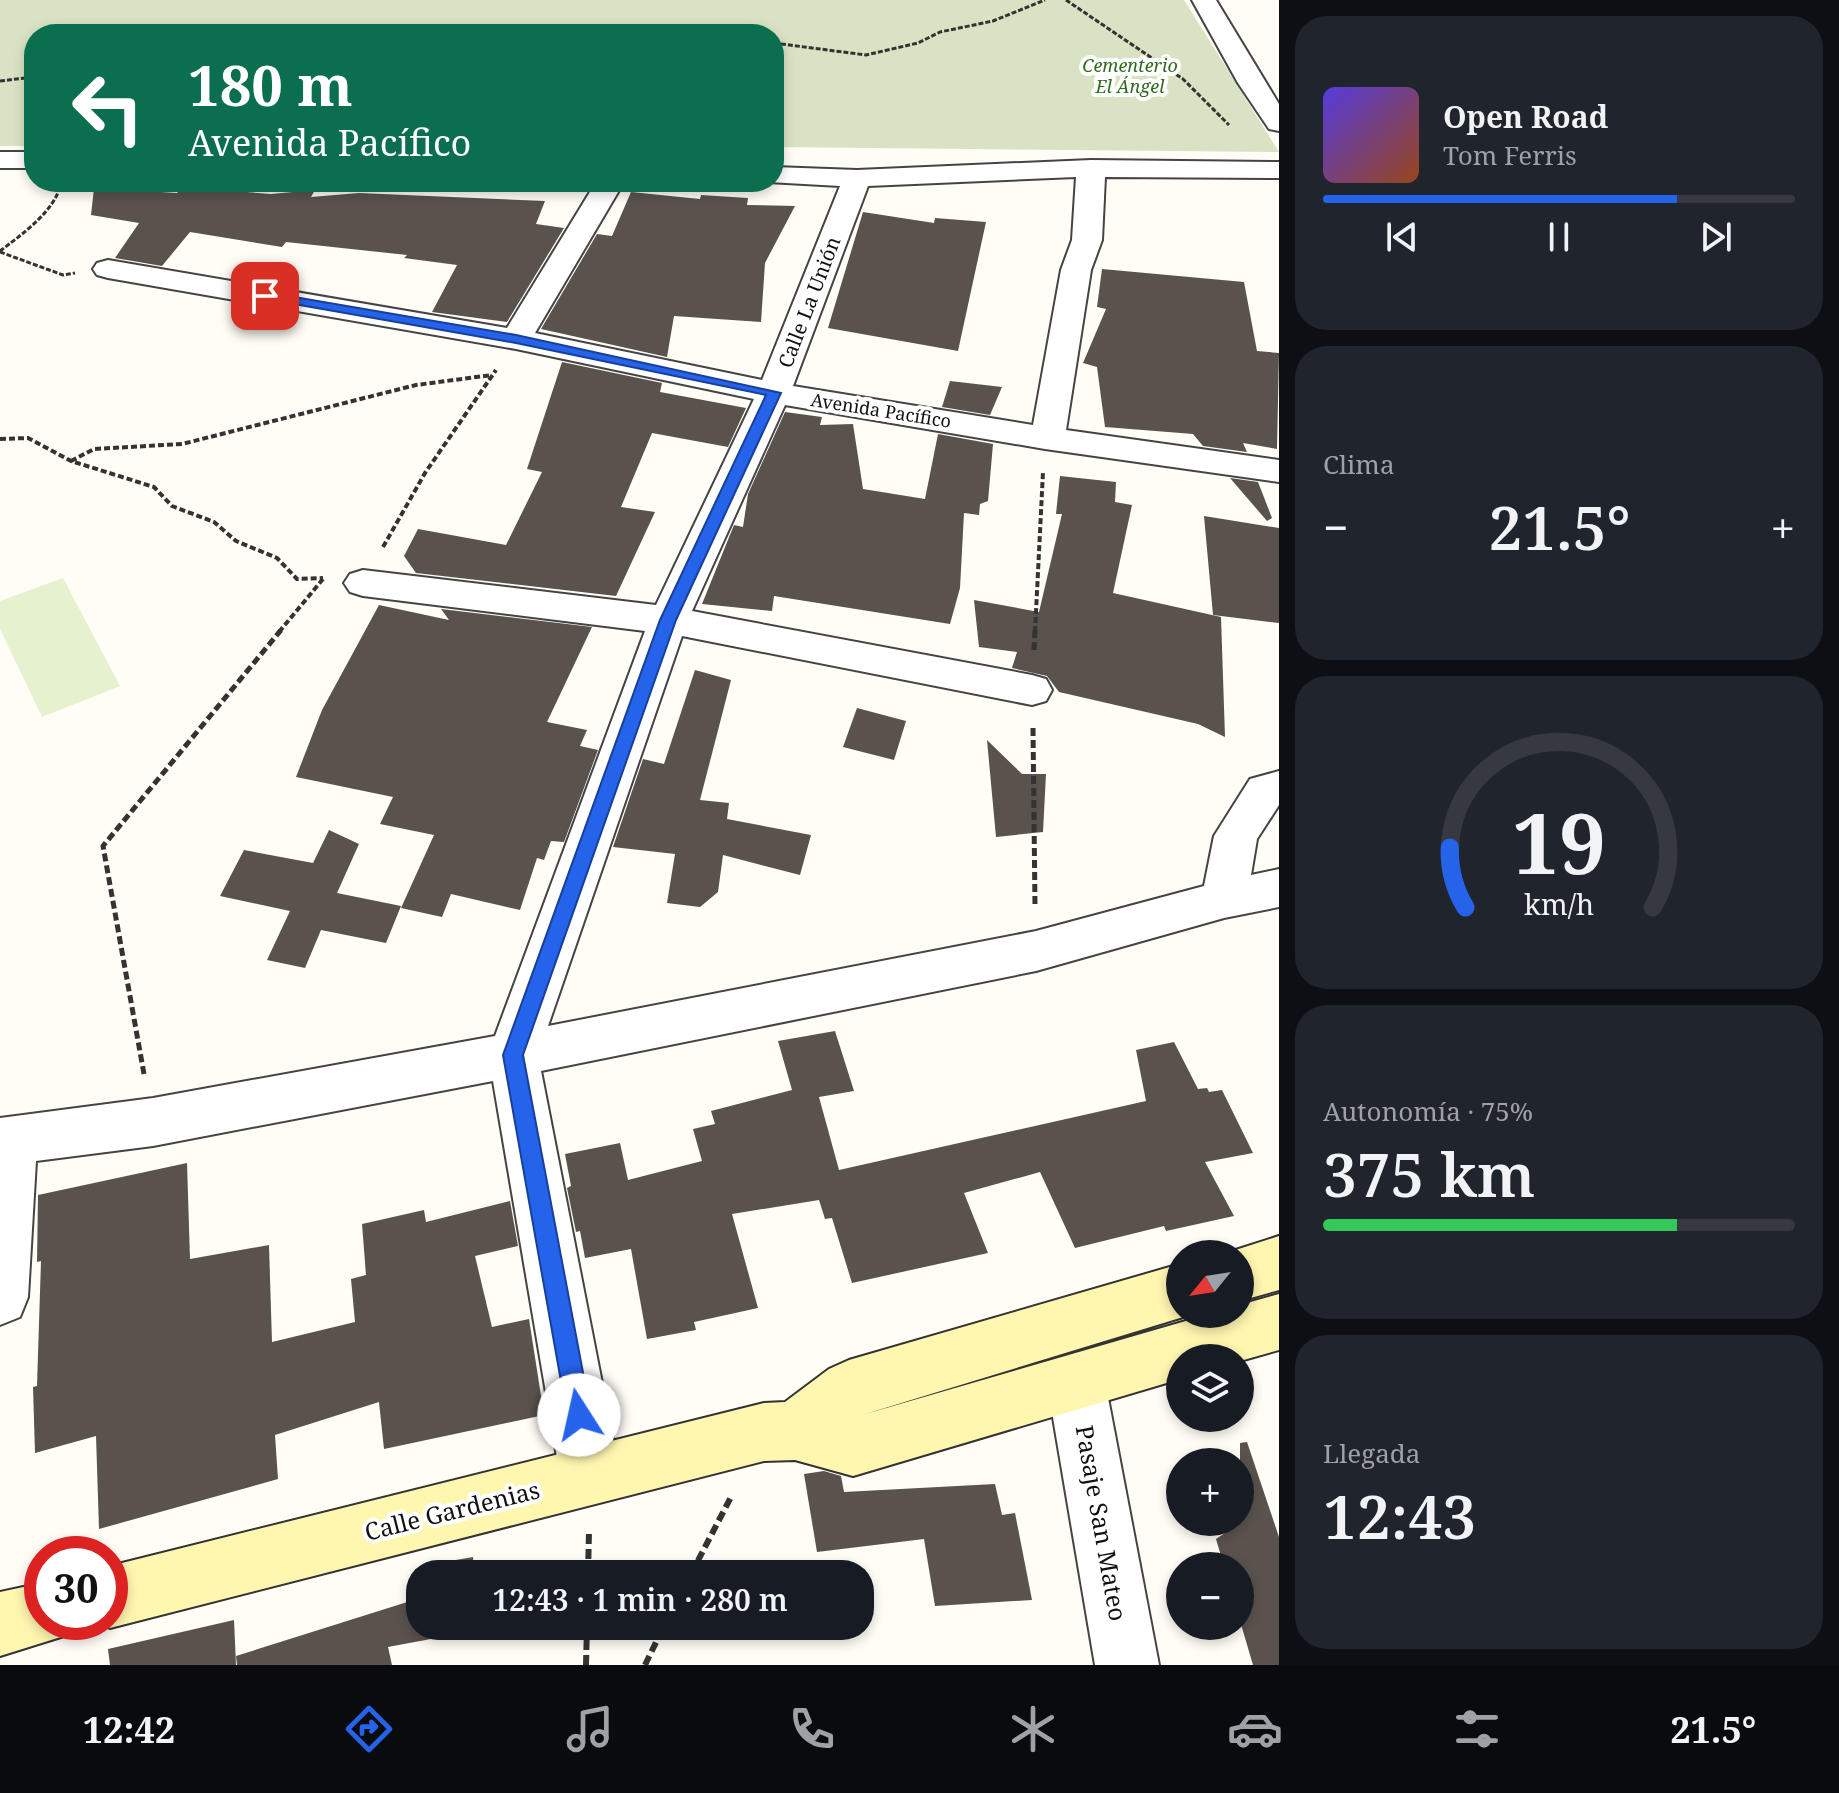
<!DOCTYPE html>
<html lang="es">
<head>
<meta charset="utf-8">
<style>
  body { margin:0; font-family:"Noto Serif",serif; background:#20242c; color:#f1f3f6; height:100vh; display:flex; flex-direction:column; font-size:30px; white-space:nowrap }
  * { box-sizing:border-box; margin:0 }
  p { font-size:26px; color:#9ea1a6 }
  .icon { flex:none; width:44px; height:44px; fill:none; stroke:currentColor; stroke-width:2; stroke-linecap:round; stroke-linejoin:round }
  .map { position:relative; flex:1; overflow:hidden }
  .details { display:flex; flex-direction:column; gap:16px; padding:16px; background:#0d0f14; width:560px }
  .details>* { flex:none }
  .top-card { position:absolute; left:24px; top:24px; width:760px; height:168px; border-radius:32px; box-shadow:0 4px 12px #0003; background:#0b6e4f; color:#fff; overflow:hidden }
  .needle { width:52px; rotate:240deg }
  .controls { position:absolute; left:1166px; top:1240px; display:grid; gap:16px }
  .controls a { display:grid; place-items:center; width:88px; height:88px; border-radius:50%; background:#171b24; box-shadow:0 4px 12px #0003; font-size:40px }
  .speed { position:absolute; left:24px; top:1536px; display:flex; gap:16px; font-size:40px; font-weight:700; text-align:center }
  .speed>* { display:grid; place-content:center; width:104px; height:104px; border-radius:50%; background:#171b24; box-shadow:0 4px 12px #0003; line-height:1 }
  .speed .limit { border:12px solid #d22; background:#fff; color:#111 }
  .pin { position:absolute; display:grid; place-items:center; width:68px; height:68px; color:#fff; margin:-34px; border-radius:16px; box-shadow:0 4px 12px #0006 }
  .me { position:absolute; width:88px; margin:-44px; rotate:350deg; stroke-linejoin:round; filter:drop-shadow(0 0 6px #0008) }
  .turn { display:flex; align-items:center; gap:28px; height:168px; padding:0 32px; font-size:36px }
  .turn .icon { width:104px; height:104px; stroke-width:2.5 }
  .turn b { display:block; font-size:56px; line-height:68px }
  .big { font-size:60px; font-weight:600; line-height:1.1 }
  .details .tile { flex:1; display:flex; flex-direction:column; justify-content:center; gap:12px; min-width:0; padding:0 28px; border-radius:32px; background:#20242c }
  .details .dial { align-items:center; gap:0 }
  .dial svg { height:208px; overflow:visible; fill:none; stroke:#363941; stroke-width:7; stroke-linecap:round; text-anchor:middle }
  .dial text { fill:#f1f3f6; stroke:none }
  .song { display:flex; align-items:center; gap:24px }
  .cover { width:96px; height:96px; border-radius:12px; background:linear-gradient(135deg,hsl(250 70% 55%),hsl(20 70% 35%)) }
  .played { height:8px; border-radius:4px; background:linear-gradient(90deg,#2563eb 75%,#363941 75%) }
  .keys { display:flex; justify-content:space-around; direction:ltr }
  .heat { display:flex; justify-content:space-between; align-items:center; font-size:44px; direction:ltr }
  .charge { height:12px; border-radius:6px; background:linear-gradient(90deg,#34c759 75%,#363941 0) }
  .trip { position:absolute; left:406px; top:1560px; width:468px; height:80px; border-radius:32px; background:#171b24; box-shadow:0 4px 12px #0003; font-weight:600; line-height:80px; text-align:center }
  .tab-bar { display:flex; height:128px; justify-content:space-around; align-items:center; background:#090b0e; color:#9ea1a6 }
  .tab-bar .icon { width:56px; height:56px }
  .tab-bar .on { color:#2563eb }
  .tab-bar b { font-size:36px; color:#f1f3f6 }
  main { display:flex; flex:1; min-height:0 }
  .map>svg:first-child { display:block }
  .cemetery { fill:#d9e3c4 }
  .pitch { fill:#e6f2cf }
  .building { fill:#5a524d }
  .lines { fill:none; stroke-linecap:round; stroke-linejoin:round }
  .street-casing { stroke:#444; stroke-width:4 }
  .secondary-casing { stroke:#333; stroke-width:4 }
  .path-far3 { stroke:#333; stroke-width:3; stroke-dasharray:5 2; stroke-linecap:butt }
  .path-far2 { stroke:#333; stroke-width:4; stroke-dasharray:6 3; stroke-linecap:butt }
  .path-far1 { stroke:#333; stroke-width:5; stroke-dasharray:8 4; stroke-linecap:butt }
  .path { stroke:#333; stroke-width:6; stroke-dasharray:10 5; stroke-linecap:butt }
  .street { fill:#fff; fill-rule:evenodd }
  .secondary { fill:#fff6b0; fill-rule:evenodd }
  .route { fill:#2563eb; stroke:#184099; stroke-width:2 }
  .labels { text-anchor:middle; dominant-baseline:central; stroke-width:8; stroke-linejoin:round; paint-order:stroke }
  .far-park-label { font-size:18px; font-style:italic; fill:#2f6b1f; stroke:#fff }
  .far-street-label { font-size:18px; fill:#111; stroke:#fff }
  .street-label { font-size:20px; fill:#111; stroke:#fff }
  .near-street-label { font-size:24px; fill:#111; stroke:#fff }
</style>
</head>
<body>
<main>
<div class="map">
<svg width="1279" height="1665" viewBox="0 0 1279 1665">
  <rect width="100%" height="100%" fill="#fffdf5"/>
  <path class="cemetery" d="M0,0H1184L1279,152L774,147V34H34V146H0Z"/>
  <path class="pitch" d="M63,578L120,686L42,717L0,629V601Z"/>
  <g class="building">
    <path d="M182,187L271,194L315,190L311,197L359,193L545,201L536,224L564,228L507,322L432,312L457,265L404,258L407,255L286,242L282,247L190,232L162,266L115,258L139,223L91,215L94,188L177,193Z"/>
    <path d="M631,192L700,199L701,195L748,198L747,205L795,206L765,263L761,322L674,316L667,357L541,329L597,234L612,236Z"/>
    <path d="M863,212L934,223L935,218L986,222L958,351L828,328Z"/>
    <path d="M1102,269L1244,282L1257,351L1279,353L1277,449L1243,443L1247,452L1203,446L1193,434L1105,427L1097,367L1083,363L1106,309L1097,307Z"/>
    <path d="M562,362L662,383L660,392L746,408L728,447L652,433L621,507L655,512L616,596L416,573L404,556L418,529L506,545L542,472L527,469Z"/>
    <path d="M950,381L1002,387L990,415L942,407Z"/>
    <path d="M785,412L822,417L820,425L853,424L863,489L925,499L938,434L993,444L988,501L980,504L979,515L964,513L960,588L950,624L774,596L772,611L702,604L734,525L743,527L748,494Z"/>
    <path d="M1060,476L1116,482L1115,502L1132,505L1113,593L1221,617L1225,737L1198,724L1059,692L1047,676L1012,668L1017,652L979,647L974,600L1039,612L1062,514H1056Z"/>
    <path d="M1230,478L1258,482L1272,518L1267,521Z"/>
    <path d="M1204,516L1279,528V623L1213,615Z"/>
    <path d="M379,605L449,620L441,609L592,627L547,722L587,730L580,746L598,750L564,842L551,841L544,860L537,858L520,910L451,894L442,917L401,908L434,835L380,824L393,797L296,777L322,710Z"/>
    <path d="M695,670L731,680L700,800L729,803L727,819L811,835L800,875L723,855L718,892L700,907L667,903L675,854L613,847L643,759L664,764Z"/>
    <path d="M857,708L906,721L894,760L843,747Z"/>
    <path d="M987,740L1022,774H1046L1043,832L996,837Z"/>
    <path d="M329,830L359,844L337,893L401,906L386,943L321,930L305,968L267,960L290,911L220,896L244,850L313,863Z"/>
    <path d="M835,1031L854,1091L819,1097L839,1170L1146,1101L1136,1050L1174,1042L1198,1089L1207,1088L1209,1092L1222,1090L1253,1153L1205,1162L1234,1216L1166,1231L1164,1226L1075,1248L1040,1172L964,1193L988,1253L852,1283L832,1218L825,1219L819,1200L732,1214L758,1308L694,1322L696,1330L647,1339L631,1249L585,1258L580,1231L576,1232L567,1188L571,1186L565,1154L620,1143L628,1180L702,1161L693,1129L715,1124L711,1111L792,1090L778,1041Z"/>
    <path d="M187,1163L190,1259L269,1245L272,1342L355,1322L351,1279L366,1275L362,1224L424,1210L426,1222L510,1201L518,1246L475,1256L492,1327L529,1319L544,1415L384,1449L379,1402L275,1435L278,1479L99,1529L96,1436L35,1453L33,1387L37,1386L41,1261L37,1262L38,1195Z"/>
    <path d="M1247,1442L1279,1537V1665H1253L1240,1621V1566H1224L1216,1539L1240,1523V1443Z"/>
    <path d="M824,1471L841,1476L844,1492L995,1484L1002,1515L1015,1513L1032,1600L935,1606L924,1539L817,1552L804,1474Z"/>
    <path d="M473,1557L474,1574H433V1564Z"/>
    <path d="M420,1598V1626H479V1630L388,1647L392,1665H237L236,1656Z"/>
    <path d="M234,1620L236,1665H110L108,1649Z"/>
  </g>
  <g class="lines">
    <g class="street-casing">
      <g id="street">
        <path d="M1192,0H1216L1279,104V131L1269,129L1238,83Z"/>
        <rect x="0" y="152" width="34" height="16"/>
        <path d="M1091,160L1279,162V178L1105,177L1102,240L1091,270L1066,430L1279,460V482L1045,449L785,405L692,611L1032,675L1046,679L1052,690L1046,701L1032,705L682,636L548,1026L1036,931L1204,886L1214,836L1250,779L1279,771V805L1257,839L1251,875L1279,869V907L1224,918L1036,971L541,1071L620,1475L611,1496L590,1505L569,1496L560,1475L493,1081L153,1146L36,1161L28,1297L20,1317L0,1325V1118L153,1098L495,1036L645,631L363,596L350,592L344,583L350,574L363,570L656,605L754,399L516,349L108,278L97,275L93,269L97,263L108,260L507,328L596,182H624L535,333L762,380L840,186L768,182H774V167L857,170ZM1076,177L1072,240L1061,270L1033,425L793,386L868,186Z"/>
        <path d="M1076,1353L1096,1362L1105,1382L1159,1665H1095L1047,1382L1056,1362Z"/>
      </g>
    </g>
    <g class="secondary-casing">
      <g id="secondary">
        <path d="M1279,1236V1290L1240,1301V1254H1223Z"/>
        <path d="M1180,1264V1314H1193L862,1415L1210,1314H1240V1305L1279,1294V1350L1240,1361V1358H1180V1379L853,1476L795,1460L764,1461L110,1628L95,1622H110V1566L764,1403L785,1402L829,1369L849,1360Z"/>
        <path d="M42,1583V1622H70L64,1636L0,1656V1592Z"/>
      </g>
    </g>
    <g class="path-far3">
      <path d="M1066,0L1183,79L1229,125"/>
      <path d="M587,34L614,30L687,34"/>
      <path d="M774,43L866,55L918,43L940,32L993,21L1045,0"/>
      <path d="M0,81L34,77"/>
      <path d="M0,251C21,235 57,210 61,182"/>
      <path d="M0,252L63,275L75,273"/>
    </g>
    <g class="path-far2">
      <path d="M0,439L28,438L71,461L154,487L172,506L214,522L236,541L277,558L297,579L323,578"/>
      <path d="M71,461L94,449L182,444L416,385L492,375"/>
      <path d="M383,547L425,473L496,370"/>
      <path d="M279,632L323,579"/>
      <path d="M1035,632L1043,472"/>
    </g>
    <g class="path-far1">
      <path d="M1034,650L1035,630"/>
      <path d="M1033,728L1035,906"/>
      <path d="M144,1074L103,846L281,630"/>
    </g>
    <g class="path">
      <path d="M588,1574L589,1531"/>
      <path d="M691,1574L731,1497"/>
      <path d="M586,1665L587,1626"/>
      <path d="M645,1665L664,1626"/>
    </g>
    <use href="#street" class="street"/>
    <use href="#secondary" class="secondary"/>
  </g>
  <path class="route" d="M265,292L516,335L781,393L676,620L523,1055L591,1415L587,1424L579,1427L570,1424L567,1415L503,1055L660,620L766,395L516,343L260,298L258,296Z"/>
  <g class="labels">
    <g class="far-park-label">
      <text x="1130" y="65">Cementerio<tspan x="1130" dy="21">El Ángel</tspan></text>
    </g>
    <g class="far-street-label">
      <text transform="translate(881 410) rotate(9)">Avenida Pacífico</text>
    </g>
    <g class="street-label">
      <text transform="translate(809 302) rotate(-69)">Calle La Unión</text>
    </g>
    <g class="near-street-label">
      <text transform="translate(452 1510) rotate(-14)">Calle Gardenias</text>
      <text transform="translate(1102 1523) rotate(80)">Pasaje San Mateo</text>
    </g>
  </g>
</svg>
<div class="controls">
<a><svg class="needle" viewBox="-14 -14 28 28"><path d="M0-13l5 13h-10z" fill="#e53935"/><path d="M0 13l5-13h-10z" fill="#9ea1a6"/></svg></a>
<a><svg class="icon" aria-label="layers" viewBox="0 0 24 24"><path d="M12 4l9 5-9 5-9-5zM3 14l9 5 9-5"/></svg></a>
<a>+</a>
<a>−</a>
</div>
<div class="speed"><div class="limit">30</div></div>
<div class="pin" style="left:265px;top:296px;background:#d93025"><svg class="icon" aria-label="arrive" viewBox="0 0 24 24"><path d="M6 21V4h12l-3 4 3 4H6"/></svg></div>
<svg class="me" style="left:579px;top:1415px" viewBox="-20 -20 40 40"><circle r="19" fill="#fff"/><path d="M0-13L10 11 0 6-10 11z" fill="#2563eb"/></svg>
<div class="trip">12:43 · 1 min · 280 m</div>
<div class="top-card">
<div class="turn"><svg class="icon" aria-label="left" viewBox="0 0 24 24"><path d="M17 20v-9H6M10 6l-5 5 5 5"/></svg><div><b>180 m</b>Avenida Pacífico</div></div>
</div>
</div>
<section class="details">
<div class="tile">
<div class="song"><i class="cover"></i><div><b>Open Road</b><p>Tom Ferris</p></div></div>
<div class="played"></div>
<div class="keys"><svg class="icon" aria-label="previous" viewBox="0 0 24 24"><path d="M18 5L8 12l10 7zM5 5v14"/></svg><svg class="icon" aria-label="pause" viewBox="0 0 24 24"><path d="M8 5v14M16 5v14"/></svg><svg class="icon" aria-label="next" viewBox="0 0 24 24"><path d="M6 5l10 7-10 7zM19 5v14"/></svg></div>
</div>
<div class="tile"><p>Clima</p>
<div class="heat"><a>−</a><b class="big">21.5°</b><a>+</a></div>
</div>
<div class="tile dial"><svg viewBox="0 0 100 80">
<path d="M14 69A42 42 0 1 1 86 69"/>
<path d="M14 69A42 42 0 0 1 8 46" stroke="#2563eb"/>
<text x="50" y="56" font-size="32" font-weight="700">19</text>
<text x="50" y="72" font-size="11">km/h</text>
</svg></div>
<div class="tile"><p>Autonomía · 75%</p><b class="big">375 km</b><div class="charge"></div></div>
<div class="tile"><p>Llegada</p><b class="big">12:43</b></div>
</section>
</main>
<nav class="tab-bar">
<b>12:42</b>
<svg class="icon on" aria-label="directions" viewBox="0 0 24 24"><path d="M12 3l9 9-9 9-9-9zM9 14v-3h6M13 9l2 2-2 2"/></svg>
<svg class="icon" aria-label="music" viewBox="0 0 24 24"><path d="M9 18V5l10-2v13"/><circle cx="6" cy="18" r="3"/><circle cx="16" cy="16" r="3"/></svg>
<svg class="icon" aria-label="phone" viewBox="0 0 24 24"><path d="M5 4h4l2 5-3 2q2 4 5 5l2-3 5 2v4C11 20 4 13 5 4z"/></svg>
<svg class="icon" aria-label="climate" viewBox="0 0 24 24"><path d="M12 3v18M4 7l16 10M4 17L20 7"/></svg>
<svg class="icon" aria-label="car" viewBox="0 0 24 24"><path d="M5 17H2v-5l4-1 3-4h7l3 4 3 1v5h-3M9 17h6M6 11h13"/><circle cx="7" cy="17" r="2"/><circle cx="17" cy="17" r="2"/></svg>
<svg class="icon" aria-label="filters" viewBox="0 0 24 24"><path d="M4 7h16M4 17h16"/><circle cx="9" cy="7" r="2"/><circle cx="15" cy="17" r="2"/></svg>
<b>21.5°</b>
</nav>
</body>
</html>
